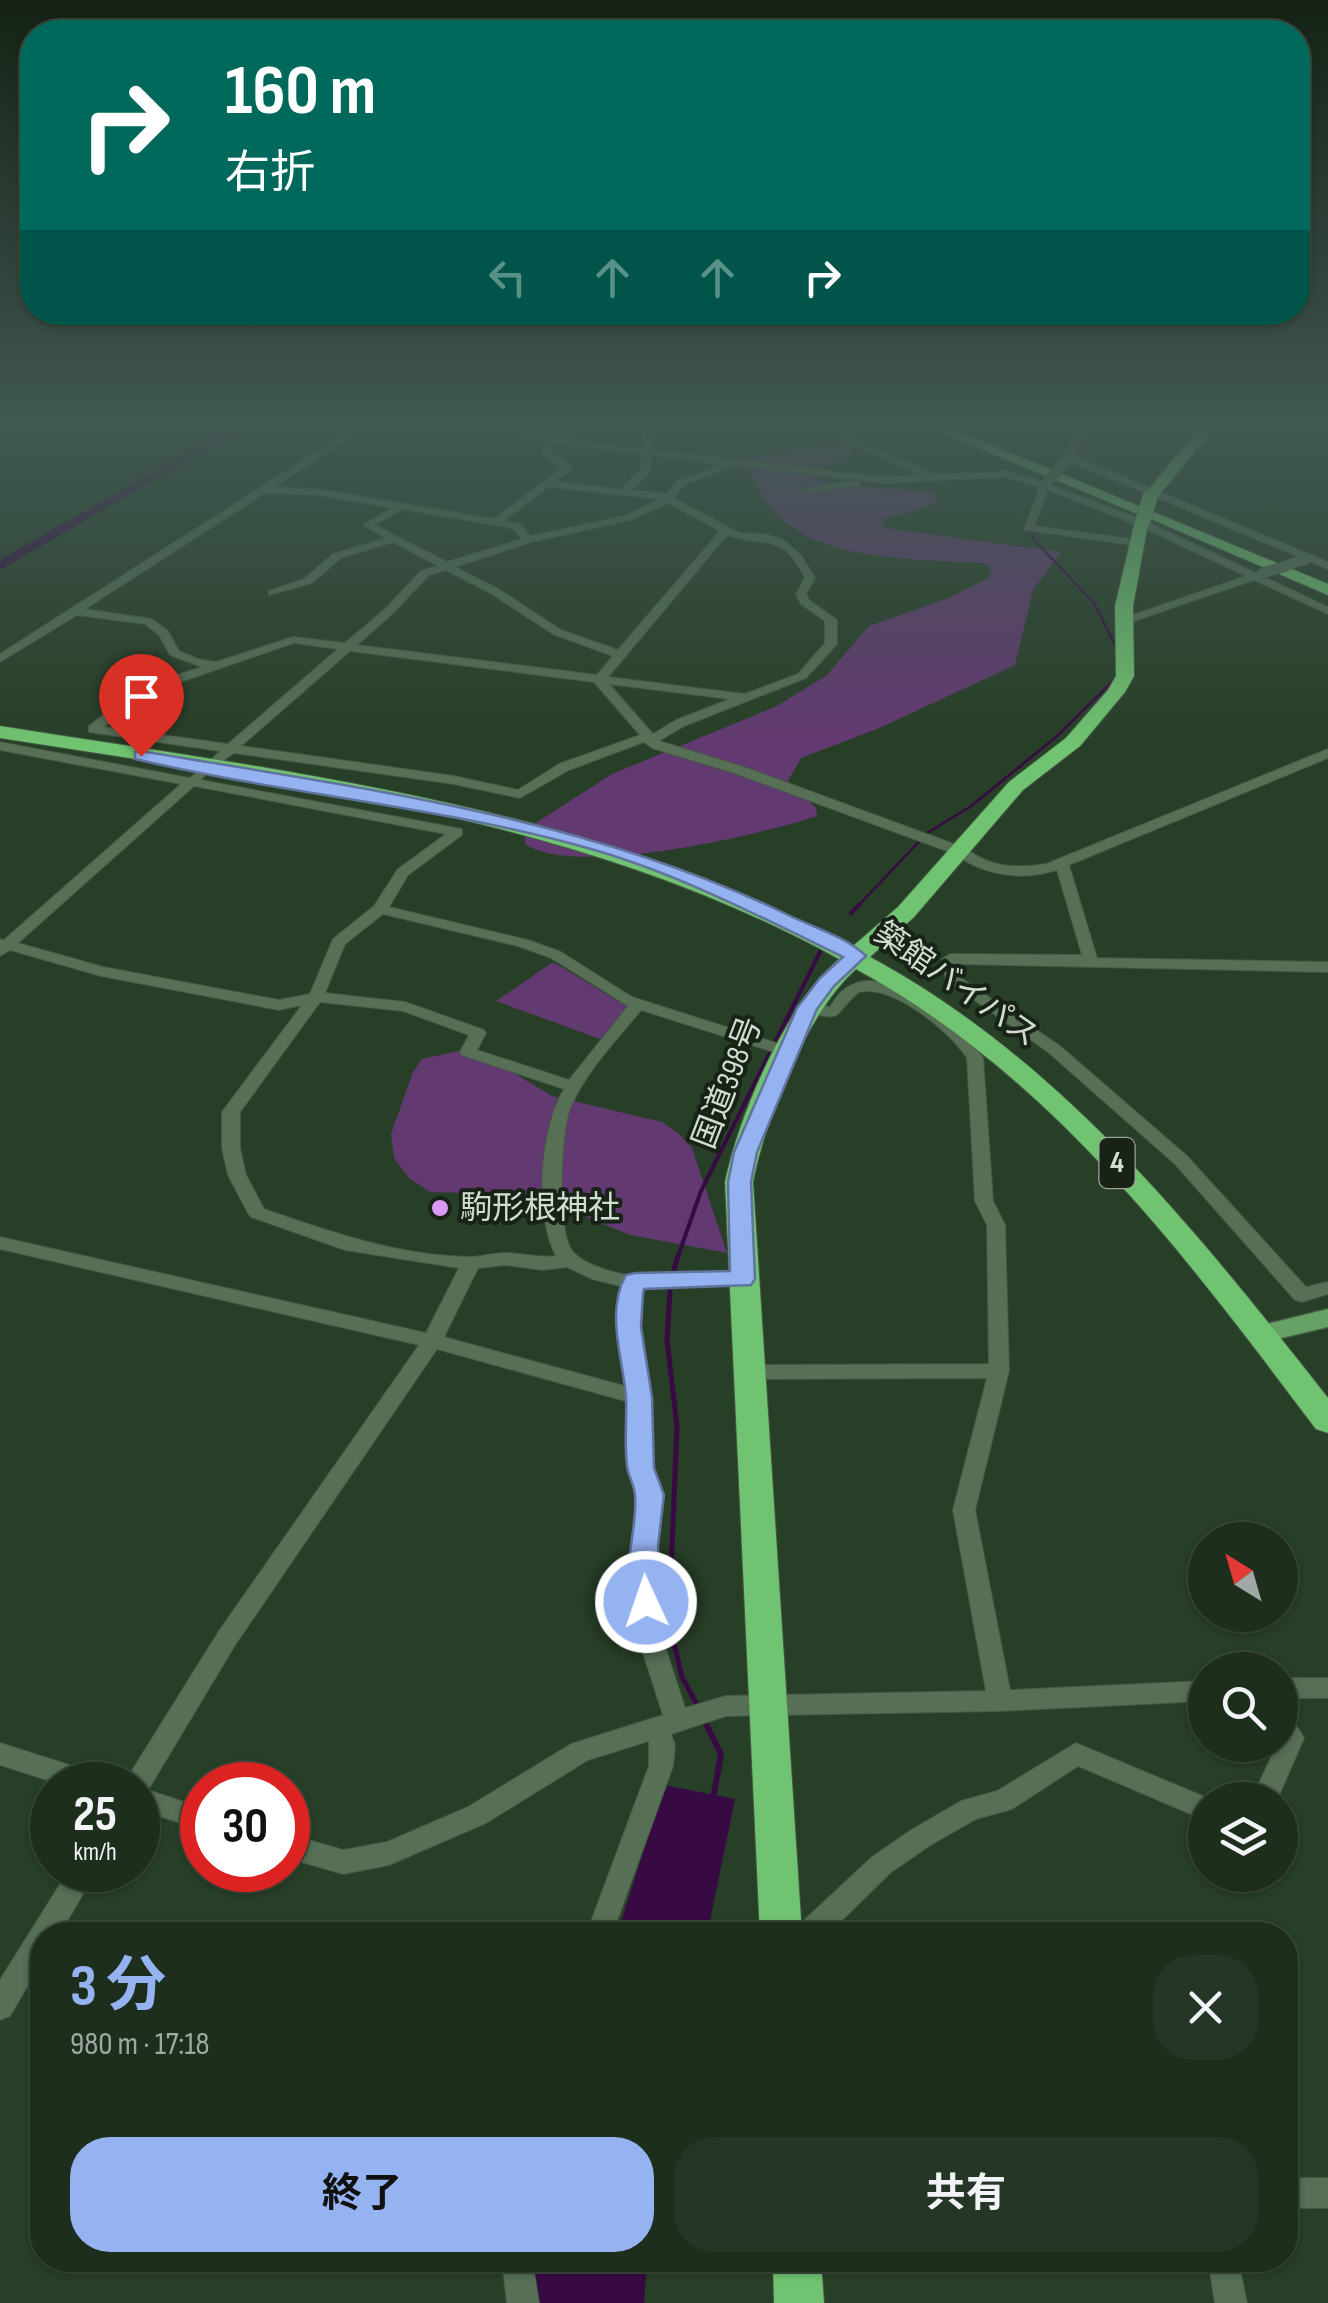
<!DOCTYPE html>
<html lang="ja">
<head>
<meta charset="utf-8">
<style>
	body { margin:0; font-family:"Sofia Sans Condensed","Noto Sans JP",sans-serif; background:#253626; color:#f1f3f6; height:100vh; display:flex; flex-direction:column; font-size:38px; white-space:nowrap }
	* { box-sizing:border-box; margin:0 }
	p { font-size:32px; color:#a0a8a4 }
	.icon { flex:none; width:55px; height:55px; fill:none; stroke:currentColor; stroke-width:2; stroke-linecap:round; stroke-linejoin:round }
	.map { position:relative; flex:1; overflow:hidden }
	.sheet { position:absolute; left:30px; top:1922px; width:1268px; height:350px; display:flex; flex-direction:column; background:#1d2e1d; border-radius:40px; box-shadow:0 2px 8px #0004,0 0 0 2px #3b4a3b }
	.sheet>* { flex:none }
	.guide { position:absolute; left:20px; top:20px; width:1290px; height:305px; border-radius:40px; box-shadow:0 2px 8px #0004,0 0 0 2px #3b4a3b; background:#00695c; color:#fff; overflow:hidden }
	.needle { width:65px; rotate:323deg }
	.tools { position:absolute; left:1188px; top:1522px; display:grid; gap:20px }
	.tools a { display:grid; place-items:center; width:110px; height:110px; border-radius:50%; background:#1d2e1d; box-shadow:0 2px 8px #0004,0 0 0 2px #3b4a3b; font-size:50px }
	.speed { position:absolute; left:30px; top:1762px; display:flex; gap:20px; font-size:50px; font-weight:700; text-align:center }
	.speed>* { display:grid; place-content:center; width:130px; height:130px; border-radius:50%; background:#1d2e1d; box-shadow:0 2px 8px #0004,0 0 0 2px #3b4a3b; line-height:1 }
	.speed small { font-size:25px; font-weight:400 }
	.speed .limit { border:15px solid #d22; background:#fff; color:#111 }
	.pin { position:absolute; display:grid; place-items:center; width:85px; height:85px; color:#fff; margin:-102px -42px; border-radius:50% 50% 50% 0; rotate:-45deg; box-shadow:0 0 10px #0007 }
	.pin .icon { rotate:45deg }
	.me { position:absolute; width:110px; margin:-55px; rotate:357deg; stroke-linejoin:round; filter:drop-shadow(0 0 8px #0008) }
	.turn { display:flex; align-items:center; gap:35px; height:210px; padding:0 40px; font-size:45px }
	.turn .icon { width:130px; height:130px; stroke-width:2.5 }
	.turn b { display:block; font-size:70px; line-height:85px }
	.lanes { display:flex; align-items:center; height:95px; padding:0 40px; background:#0003; justify-content:center; gap:50px; direction:ltr }
	.lanes .off { opacity:.35 }
	.round { display:grid; place-items:center; flex:none; width:105px; height:105px; border-radius:40px; background:#253626 }
	.overview { display:flex; align-items:center; justify-content:space-between; height:170px; padding:0 40px }
	h1 { font-size:60px; font-weight:700; line-height:75px; color:#95b2f1 }
	.action { display:flex; gap:20px; margin-top:auto; padding:20px 40px }
	.action a { flex:1; height:115px; border-radius:40px; background:#95b2f1; color:#111; font-size:40px; font-weight:700; line-height:115px; text-align:center }
	.action a+a { background:#253626; color:#f1f3f6 }
	.map>svg:first-child { display:block }
</style>
</head>
<body>
<div class="map">
<svg width="1328" height="2303" viewBox="0 0 1328 2303">
	<rect width="100%" height="100%" fill="#273e27"/>
	<!-- green -->
	<path fill="#633971" d="M834,443L853,447L852,454L825,467L818,479L833,484L935,492L937,500L928,507L881,520L885,528L1061,552L1033,590L1015,665L877,729L801,758L788,781L816,808L817,816L798,822C742,838 574,877 525,844V830L612,774L775,707L826,676L869,626L949,598L990,577L991,568L984,563C919,559 821,563 773,511C761,498 754,479 743,465L746,459Z
		M553,962L628,1007L600,1039L496,1001Z
		M472,1048L552,1096L662,1122L678,1133L692,1148L727,1253L630,1235L532,1195L430,1192L409,1178L394,1158L391,1134L413,1072L422,1059Z"/>
	<!-- water -->
	<path fill="#370a44" d="M664,1785L735,1799L707,1935H617Z
		M533,2260H647L644,2303H536L531,2279Z"/>
	<g fill="none" stroke-linecap="round" stroke-linejoin="round">
		<!-- stream-far3 -->
		<path stroke="#370a44" stroke-width="2.5" d="M1074,460L1098,421
			M1045,497L1053,484
			M1038,515L1032,535L1035,541L1094,603L1117,649
			M858,906L927,833L970,807L1056,737L1112,682"/>
		<!-- stream-far2 -->
		<path stroke="#370a44" stroke-width="4" d="M851,913L860,904
			M677,1259L701,1191L822,948"/>
		<!-- stream-far1 -->
		<path stroke="#370a44" stroke-width="5" d="M673,1273L678,1256
			M670,1291L667,1340L677,1426L669,1622L682,1677L697,1705"/>
		<!-- stream -->
		<path stroke="#370a44" stroke-width="6" d="M703,1718L721,1754L713,1799"/>
		<!-- river -->
		<path fill="#370a44" fill-rule="evenodd" d="M241,421H257L0,570V560Z"/>
		<defs>
			<path id="minor" d="M364,421H375L274,487L317,489L494,519L562,468L541,452L545,440L520,433L440,421C466,421 492,423 518,427C530,429 543,437 555,435C589,430 620,411 653,428L652,450L882,477L922,475L838,439L869,421H880L849,439L930,472L931,475L1007,471L1042,482L1050,480V485L1145,521L1328,607V614L1254,580L1125,624L1119,621L1121,619L1246,576L1137,525L1048,490L1034,526L1140,540L1145,543L1140,546L1024,530L1040,487L1006,477L882,483L735,465L683,485L674,498L739,533L765,534L783,540L801,555L815,578L806,594L809,600L837,620V644L806,678L684,726L659,741L744,767L965,848C990,867 1015,869 1046,864L1328,749V758L1069,865L1097,958L1328,962V972L959,964L961,978L1060,1046L1187,1156L1306,1287L1328,1282V1294L1302,1302L1295,1300L1175,1164L1048,1052L946,980L942,959L950,954L1082,955L1057,870C1022,881 984,876 955,854L734,773L652,748L644,742L569,770L520,798L454,784L234,753L214,767L208,763L220,751L89,732V726L140,687L202,667L170,655L159,635L145,624L77,615L0,662V654ZM624,426L644,429L643,449L561,439L599,428ZM554,443L642,454L640,471L621,489L555,482L573,468L551,451ZM651,455L723,464L677,481L667,494L631,490L650,472ZM548,487L660,499L624,516L530,536L521,525L504,521ZM265,493L317,495L392,508L363,525L386,538L333,554L304,579L269,591V595L312,583L341,558L393,542L438,566L421,571L384,610L345,643L293,637L216,662L198,659L179,651L168,631L152,619L85,609ZM668,503L720,531L618,650L561,630L500,590L455,567L531,542L630,520ZM403,509L506,527L513,529L522,539L447,562L375,525ZM727,535C767,549 781,530 805,578L796,594L801,604L825,621V643L798,674L745,694L608,677ZM446,570L492,594L553,634L613,656L597,675L357,645L392,614L429,575ZM294,643L338,649L228,744L104,727L148,693ZM350,651L594,682L640,735L559,764L518,790L454,776L241,746ZM609,684L730,699L676,720L653,734Z
				M1084,421H1093L1074,456L1328,562V569L1071,462L1064,463L1063,457Z
				M1314,421H1328V426L1315,423Z
				M856,480L859,481V485L809,492L804,489Z
				M0,742L189,778L198,772L204,776L201,780L462,829V835L408,875L389,907L528,940L561,952L632,997L792,1048L794,1051L792,1054H780L641,1010C616,1041 585,1072 570,1109C561,1131 556,1234 573,1252C579,1258 589,1264 598,1267C642,1285 696,1274 742,1273L749,1274L752,1279L749,1284L742,1285L643,1289L638,1309L649,1397L651,1468L661,1495L655,1546L660,1631L685,1708L726,1696L986,1691L953,1510L987,1378L748,1379L741,1377L738,1372L741,1367L748,1365L989,1364L987,1225L975,1201L967,1058C950,1031 892,984 859,992C829,1017 848,1022 801,1011L799,1008L807,1003L830,1007C834,1001 838,993 845,989C885,958 962,1025 983,1058L993,1201L1005,1225L1009,1371L975,1510L1010,1690L1205,1681V1701L1000,1711L726,1716L671,1734L675,1745L673,1766L612,1935H586L649,1766V1741L588,1760L486,1823L389,1865L343,1874L288,1858V1834L343,1850L387,1842L468,1807L571,1744L663,1715L636,1631L633,1546L639,1495L629,1468V1402L437,1349L235,1645L148,1790L202,1808V1830L138,1809V1785H124L128,1777L219,1631L419,1345L0,1249V1237L426,1333L459,1268L345,1250L251,1217L248,1213L228,1175L222,1148V1112L302,1005L279,1010L101,976L10,950L0,956V939L4,940L181,784L0,750ZM194,786L446,834L398,869L374,906L333,939L310,994L279,1000L103,967L18,943ZM383,914L518,946L551,958L628,1006L569,1080L477,1050L486,1033L484,1030L405,1002L325,993L345,944ZM320,1002L403,1011L469,1035L460,1052L462,1055L564,1089C540,1129 534,1215 556,1256C539,1258 525,1254 509,1253C496,1252 483,1257 470,1257C399,1256 330,1232 264,1209L246,1175L240,1148V1112ZM506,1265L542,1270L567,1267L592,1279L624,1287L618,1309L628,1387L444,1337L478,1268Z
				M1280,1678H1328V1698H1280Z
				M1280,1711L1289,1714L1304,1738L1277,1800H1251L1277,1745H1280Z
				M0,1743L107,1777L111,1785H63L0,1765Z
				M1076,1743L1212,1800H1205V1820L1078,1766L1012,1809L976,1819L929,1846L890,1873L827,1935H795L798,1926L872,1857L911,1830L961,1801L997,1791Z
				M69,1870H97L59,1935H42V1961L10,2016L0,2020V1980Z
				M1285,2178H1328V2208H1285Z
				M502,2260H532L539,2303H507Z
				M1208,2260H1238L1247,2303H1215Z"/>
			<path id="major" d="M1328,1309V1327L1260,1343L1251,1340L1247,1334L1251,1328Z"/>
			<path id="highway" d="M913,421H933L1328,584V595L1149,518L1133,606L1134,676L1125,692L1080,746L1023,790L914,917L870,957C1062,1061 1195,1229 1328,1398V1433L1316,1429C1184,1254 1053,1077 856,969C806,1014 766,1116 753,1182L802,1935H760L725,1182C740,1112 785,1007 839,959C582,817 286,783 0,738V726C289,772 591,805 852,947L898,907L1009,782L1066,738L1108,690L1116,676L1115,606L1135,521L1145,517Z
				M1205,421H1220L1155,500H1145V494Z
				M773,2260H821L824,2303H774Z"/>
		</defs>
		<!-- minor casing -->
		<use href="#minor" stroke="#455945" stroke-width="2"/>
		<!-- major casing -->
		<use href="#major" stroke="#455945" stroke-width="3"/>
		<!-- highway casing -->
		<use href="#highway" stroke="#455945" stroke-width="2"/>
		<!-- minor -->
		<use href="#minor" fill="#566f55" fill-rule="evenodd"/>
		<!-- major -->
		<use href="#major" fill="#66a165" fill-rule="evenodd"/>
		<!-- highway -->
		<use href="#highway" fill="#70c370" fill-rule="evenodd"/>
		<defs>
			<path id="minor-bridge" d="M1047,482L1067,461
				M1261,574L1306,559"/>
			<path id="highway-bridge" d="M1143,521L1150,497"/>
		</defs>
		<!-- minor-bridge casing -->
		<use href="#minor-bridge" stroke="#455945" stroke-width="11" stroke-linecap="butt"/>
		<!-- highway-bridge casing -->
		<use href="#highway-bridge" stroke="#455945" stroke-width="16" stroke-linecap="butt"/>
		<!-- minor-bridge -->
		<use href="#minor-bridge" stroke="#566f55" stroke-width="10"/>
		<!-- highway-bridge -->
		<use href="#highway-bridge" stroke="#70c370" stroke-width="15"/>
	</g>
	<!-- sky -->
	<linearGradient id="sky" x2="0" y2="1"><stop stop-color="#152215"/><stop offset="0.57" stop-color="#415852"/><stop offset="1" stop-color="#415852" stop-opacity="0"/></linearGradient>
	<rect width="1328" height="744" fill="url(#sky)"/>
	<!-- route -->
	<path fill="#95b2f1" stroke="#61749d" stroke-width="2.5" d="M141,751C360,788 584,816 786,914C810,926 847,937 866,956L834,986L817,1009L757,1152L751,1182L755,1279L751,1285L644,1289L643,1294L641,1327L652,1397L654,1468L664,1495L658,1546L661,1602L657,1611L646,1614L636,1611C618,1576 638,1532 635,1496C635,1486 628,1476 627,1466C624,1443 627,1420 626,1397C623,1358 605,1312 626,1275L635,1273L730,1271L728,1182L734,1152L797,1008L820,978L843,957C759,916 675,872 584,847C436,806 284,794 135,759V752Z"/>
	<!-- markers -->
	<circle fill="#dc99f4" stroke="#182217" stroke-width="4" cx="440" cy="1208" r="10"/>
	<g text-anchor="middle" dominant-baseline="central" stroke-width="8" stroke-linejoin="round" paint-order="stroke">
		<!-- shield labels -->
		<rect fill="#182217" stroke="#99a698" stroke-width="2.5" x="1099.5" y="1138" width="35" height="50" rx="8"/>
		<g font-size="30" font-weight="bold" fill="#d0decf">
			<text x="1117" y="1163">4</text>
		</g>
		<!-- street labels -->
		<g font-size="32" fill="#d0decf" stroke="#182217">
			<text transform="translate(956 985) rotate(35)">築館バイパス</text>
			<text transform="translate(728 1083) rotate(-69)">国道398号</text>
		</g>
		<!-- poi labels -->
		<g font-size="32" fill="#d0decf" stroke="#182217" text-anchor="start">
			<text x="460" y="1208">駒形根神社</text>
		</g>
	</g>
</svg>
<div class="tools">
<a><svg class="needle" viewBox="-14 -14 28 28"><path d="M0-13l5 13h-10z" fill="#e53935"/><path d="M0 13l5-13h-10z" fill="#a0a8a4"/></svg></a>
<a><svg class="icon" aria-label="search" viewBox="0 0 24 24"><circle cx="10" cy="10" r="6"/><path d="M15 15l6 6"/></svg></a>
<a><svg class="icon" aria-label="layers" viewBox="0 0 24 24"><path d="M12 4l9 5-9 5-9-5zM3 14l9 5 9-5"/></svg></a>
</div>
<div class="speed"><div>25<small>km/h</small></div><div class="limit">30</div></div>
<div class="pin" style="left:141px;top:756px;background:#d93025"><svg class="icon" aria-label="arrive" viewBox="0 0 24 24"><path d="M6 21V4h12l-3 4 3 4H6"/></svg></div>
<svg class="me" style="left:646px;top:1602px" viewBox="-20 -20 40 40"><circle r="17" fill="#95b2f1" stroke="#fff" stroke-width="3"/><path d="M0-11L8 9 0 5-8 9z" fill="#fff"/></svg>
<div class="guide">
<div class="turn"><svg class="icon" aria-label="right" viewBox="0 0 24 24"><path d="M7 20v-9h11M14 6l5 5-5 5"/></svg><div><b>160 m</b>右折</div></div>
<div class="lanes"><svg class="icon off" aria-label="left" viewBox="0 0 24 24"><path d="M17 20v-9H6M10 6l-5 5 5 5"/></svg><svg class="icon off" aria-label="ahead" viewBox="0 0 24 24"><path d="M12 20V5M6 11l6-6 6 6"/></svg><svg class="icon off" aria-label="ahead" viewBox="0 0 24 24"><path d="M12 20V5M6 11l6-6 6 6"/></svg><svg class="icon" aria-label="right" viewBox="0 0 24 24"><path d="M7 20v-9h11M14 6l5 5-5 5"/></svg></div>
</div>
<section class="sheet">
<div class="overview"><div><h1>3 分</h1><p>980 m · 17:18</p></div><a class="round"><svg class="icon" aria-label="close" viewBox="0 0 24 24"><path d="M6 6l12 12M18 6L6 18"/></svg></a></div>
<div class="action"><a>終了</a><a>共有</a></div>
</section>
</div>
</body>
</html>
